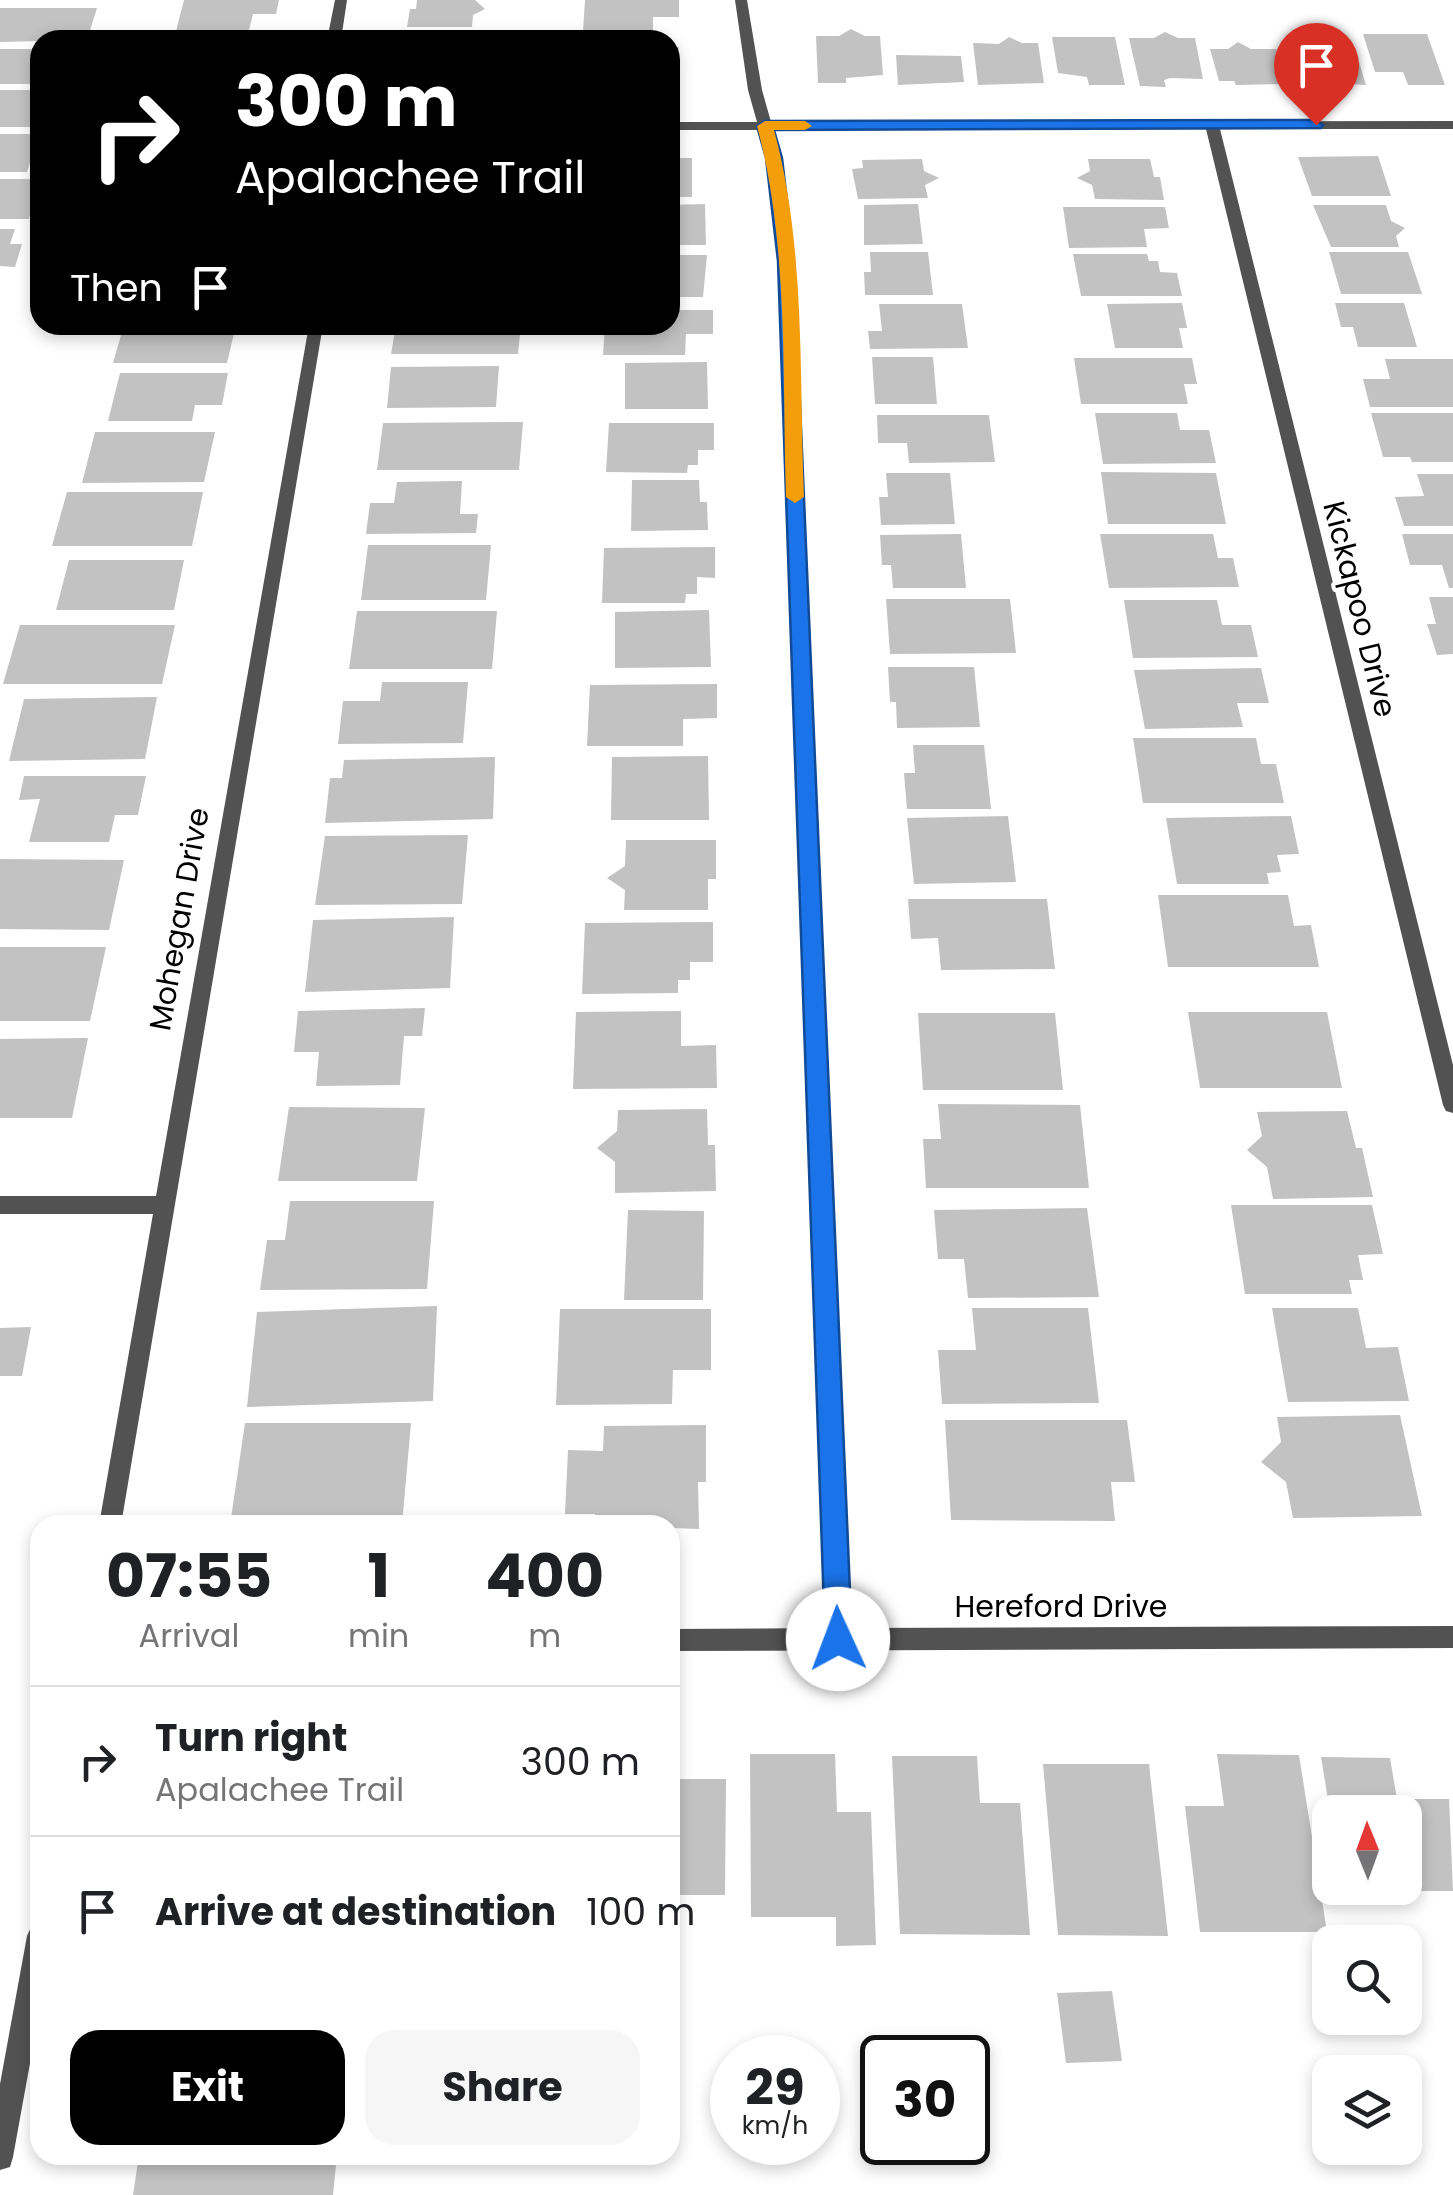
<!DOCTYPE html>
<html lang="en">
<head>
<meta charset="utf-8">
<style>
	body { margin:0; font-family:Poppins,sans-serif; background:#f6f6f6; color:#202124; height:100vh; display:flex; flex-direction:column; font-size:38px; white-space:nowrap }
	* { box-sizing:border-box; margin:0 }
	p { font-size:32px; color:#757577 }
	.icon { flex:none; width:55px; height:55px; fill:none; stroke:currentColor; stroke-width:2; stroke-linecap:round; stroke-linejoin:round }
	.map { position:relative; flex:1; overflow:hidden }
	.sheet { position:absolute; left:30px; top:1515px; width:650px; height:650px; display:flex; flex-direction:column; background:#fff; border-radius:30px; box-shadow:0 5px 15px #0003 }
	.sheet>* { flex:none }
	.top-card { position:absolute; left:30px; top:30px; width:650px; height:305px; border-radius:30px; box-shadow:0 5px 15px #0003; background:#000; color:#fff; overflow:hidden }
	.needle { width:65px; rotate:359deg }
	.tools { position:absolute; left:1312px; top:1795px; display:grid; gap:20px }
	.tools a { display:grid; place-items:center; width:110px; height:110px; border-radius:20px; background:#fff; box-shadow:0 5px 15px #0003; font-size:50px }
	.speed { position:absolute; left:710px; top:2035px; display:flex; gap:20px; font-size:50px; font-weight:700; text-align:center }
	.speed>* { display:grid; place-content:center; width:130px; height:130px; border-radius:50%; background:#fff; box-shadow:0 5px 15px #0003; line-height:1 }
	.speed small { font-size:25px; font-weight:400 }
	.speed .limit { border:5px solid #111; border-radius:15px; background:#fff; color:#111 }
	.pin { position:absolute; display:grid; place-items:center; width:85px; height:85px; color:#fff; margin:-102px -42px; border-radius:50% 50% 50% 0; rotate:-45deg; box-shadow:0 0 10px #0007 }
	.pin .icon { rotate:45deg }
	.me { position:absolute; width:110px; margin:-55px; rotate:358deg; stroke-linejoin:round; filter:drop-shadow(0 0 8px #0008) }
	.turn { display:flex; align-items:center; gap:35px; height:210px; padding:0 40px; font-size:45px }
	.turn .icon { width:130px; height:130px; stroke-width:2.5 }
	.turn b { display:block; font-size:70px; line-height:85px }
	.then { display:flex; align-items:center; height:95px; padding:0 40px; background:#0003; gap:20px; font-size:38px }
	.eta { display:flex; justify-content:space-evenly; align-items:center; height:170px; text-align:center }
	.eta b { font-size:60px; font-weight:700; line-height:70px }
	.primary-button { display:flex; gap:20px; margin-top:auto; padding:20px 40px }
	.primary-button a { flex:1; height:115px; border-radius:30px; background:#000; color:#fff; font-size:40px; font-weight:700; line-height:115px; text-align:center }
	.primary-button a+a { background:#f6f6f6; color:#202124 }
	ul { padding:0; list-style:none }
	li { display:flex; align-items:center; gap:30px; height:150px; padding:0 40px; border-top:2px solid #e0e0e0 }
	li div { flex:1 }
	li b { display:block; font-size:38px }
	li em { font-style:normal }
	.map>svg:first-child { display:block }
</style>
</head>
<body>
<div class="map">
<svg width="1453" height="2195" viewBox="0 0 1453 2195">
	<rect width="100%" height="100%" fill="#fff"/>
	<!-- building -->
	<path fill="#c2c2c2" d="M184,0H279L276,14H253L249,30L176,31Z
		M417,0H475L485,9L473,15L472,27H407L410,9H416Z
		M585,0H679V17H653V31H583Z
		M0,8H97L87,40L0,42Z
		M851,29L865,36H880L883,75L846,78V83H818L816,36H839Z
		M1165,32L1178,38H1195L1203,79L1170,78L1164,80L1166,87L1140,86L1129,38H1154Z
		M1363,34H1427L1445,85H1408L1403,72H1375Z
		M427,35H500L499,40H426Z
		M1009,37L1022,43H1038L1044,83L978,85L973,43L999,44Z
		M1052,37H1115L1125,85H1089L1087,77L1058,73Z
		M1238,42L1251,49H1276L1286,84L1236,85L1234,81H1219L1210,49H1228Z
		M670,47H679L673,88H670Z
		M0,49H40V84H0Z
		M1290,52H1356L1366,85L1298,81Z
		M896,55L961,56L964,82L898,85Z
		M0,90H40V127H0Z
		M0,134H39L27,172H0Z
		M1378,156L1391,196H1312L1298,157Z
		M670,158H692V197H670Z
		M922,159L924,171L939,178L925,185L928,198L858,199L852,169L863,168L862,160Z
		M1088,159H1150L1154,177H1160L1164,200L1095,199L1092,185L1077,178L1090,171Z
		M0,179H40L29,219H0Z
		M705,204L706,245H670V205Z
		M918,204L923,244L864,245V205Z
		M1313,205H1386L1391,221L1405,228L1396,236L1399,247H1331Z
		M1063,207H1165L1169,228L1144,229L1147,247L1069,248Z
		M0,229H15L10,244H22L15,267L0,266Z
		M870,252H928L933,295H865L864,272H871Z
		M1329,252H1408L1422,294H1341Z
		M1073,254H1147L1149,261H1158L1160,272L1177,273L1182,296H1081Z
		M670,255H707L703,297H670Z
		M1182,303L1187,328H1179L1183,348H1115L1107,304Z
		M1335,303H1404L1417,347H1358L1353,327H1341Z
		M879,304H962L968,348L870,349L868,331H882Z
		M670,310H713V334H686L685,355H603L605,325H670Z
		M124,325H236L227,363H113Z
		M396,325H521L518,354H391Z
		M872,357H933L937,404H875Z
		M1074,358H1192L1197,384H1184L1188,404H1081Z
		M1385,359H1453V407H1370L1363,379H1390Z
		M707,362L708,409H625V363Z
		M499,366L496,407L387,408L391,367Z
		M120,373H228L222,405H195L192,421H108Z
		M1095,413H1177L1180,430H1209L1216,463L1103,464Z
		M1371,413H1453V462H1412L1410,457H1383Z
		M877,415H989L995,462L909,463L907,443H878Z
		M523,422L519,470H377L383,423Z
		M609,423H714V450H698V465H688L687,473L606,472Z
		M95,432H215L204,482L82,483Z
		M1101,472L1216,473L1226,524H1108Z
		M886,473H950L955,524L881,525L879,497H888Z
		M1417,474H1453V526H1404L1395,497L1424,496Z
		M632,480H699L700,502H707L708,530L631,531Z
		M462,481L460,514H478L476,533L366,534L370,503H394L397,482Z
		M67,492H203L192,546H52Z
		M961,534L966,588H893L891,565H882L880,535Z
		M1100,534H1213L1218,558H1233L1239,587L1109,588Z
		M1402,534H1453V588H1449L1442,565H1410Z
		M368,545H491L486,600H361Z
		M715,547V578L697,577V594H686L685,603H602L604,548Z
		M69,560H184L174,610H56Z
		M1429,597H1453V654L1437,655L1427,624H1436Z
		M886,599H1010L1016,653L890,654Z
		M1124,600H1217L1222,625H1251L1258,657L1133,658Z
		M709,610L711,667L615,668V612Z
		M357,611H497L492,669H349Z
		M20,625H175L162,684H3Z
		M888,667H974L980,727L897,728L896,702H890Z
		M1261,668L1269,703H1237L1243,727L1145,729L1134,670Z
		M382,682H468L463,743L338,744L343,701H380Z
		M717,684V718L683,719V746H587L590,685Z
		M157,697L145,759L9,761L24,699Z
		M1133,738H1256L1261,764H1276L1284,803H1143Z
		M913,745H984L991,809H907L904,773H915Z
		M708,756L709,820H611L612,757Z
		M495,757L493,819L325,823L330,778H342L344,760Z
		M24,776H146L138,815H115L109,842H29L40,799L19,800Z
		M1008,816L1016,882L914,884L907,818Z
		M1291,816L1299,854L1277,855L1281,872L1267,873L1269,884H1177L1166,818Z
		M468,835L462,904L315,905L325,836Z
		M626,840H716V879H708V910H624L625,890L607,878L625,866Z
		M0,859L124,860L109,930L0,929Z
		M1158,895H1288L1294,926L1311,925L1319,967H1168Z
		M908,899H1047L1055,969L941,970L938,938L911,939Z
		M454,917L450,988L305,992L313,920Z
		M713,922V962H690V980H678V993L582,994L585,923Z
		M0,947H106L90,1021H0Z
		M425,1008L422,1036H404L400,1085L316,1086L319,1052H294L298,1011Z
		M681,1011V1046L716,1045L717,1088L573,1089L576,1012Z
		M1188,1012H1327L1342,1088H1200Z
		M918,1013H1055L1063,1090H923Z
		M88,1038L72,1118H0V1039Z
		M938,1104L1080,1105L1089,1188H926L923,1139H941Z
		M289,1107L425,1108L417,1181H278Z
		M707,1109L708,1145H715L716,1191L615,1193V1162L597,1148L617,1131L618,1110Z
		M1347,1111L1356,1148H1362L1373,1197L1273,1199L1267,1167L1247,1150L1262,1136L1257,1112Z
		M290,1201H434L427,1289L260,1290L267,1240H285Z
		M1231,1205H1372L1383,1254L1358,1255L1363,1280H1349L1352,1294H1245Z
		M1087,1208L1099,1297L968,1298L964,1259H938L934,1210Z
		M628,1210L704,1211L703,1300H624Z
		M437,1306L433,1401L247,1407L257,1312Z
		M972,1308H1088L1099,1403L942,1404L938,1350H976Z
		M1272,1308H1358L1366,1348L1398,1347L1409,1401L1288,1402Z
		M560,1309H711V1370H673L672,1404L556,1405Z
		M31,1327L22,1376H0V1328Z
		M1400,1415L1422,1516L1293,1518L1286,1482L1261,1462L1281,1442L1277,1417Z
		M945,1420H1127L1135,1482H1111L1115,1521L951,1520Z
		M245,1423H411L402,1525H230Z
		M706,1425V1482H698L699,1529L595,1525V1514H565L568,1450L603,1451L604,1426Z
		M750,1754H835L837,1812H871L876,1945L836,1946V1917H751Z
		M1217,1754L1299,1755L1327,1932H1200L1185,1806H1224Z
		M892,1756H977L980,1803H1020L1030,1935L900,1934Z
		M1321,1757L1390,1758L1397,1799H1449L1453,1891H1405V1812H1330Z
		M670,1763H679L678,1779H726L725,1895H670Z
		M1043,1764H1149L1168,1936L1058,1935Z
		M1112,1991L1122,2061L1066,2063L1057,1993Z
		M139,2155H337L333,2195H133Z"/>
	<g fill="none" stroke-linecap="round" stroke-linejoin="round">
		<!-- street -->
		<path fill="#525252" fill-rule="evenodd" d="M335,0H347L341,40H327Z
			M735,0H747L762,90L771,122L1453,121V129H1220L1453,1065V1113L1446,1111L1443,1105L1206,129L773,130L781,158L793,261L850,1628L1453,1626V1648L670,1651V1629L827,1628L779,261L767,158L759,130H670V122H757L748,90Z
			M309,325H323L121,1525H99L153,1214H0V1196H156Z
			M40,1923V2008L13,2157L10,2167L0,2170V2084L27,1936L31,1927Z"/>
	</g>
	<!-- route -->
	<path fill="#1a73e8" stroke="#114b97" stroke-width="2.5" d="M1316,120L1323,125L1321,128L774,130L782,158L794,261L852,1639L848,1648L838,1652L829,1648L825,1639L778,261L766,158L757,126L765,121Z"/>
	<!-- slow -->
	<path fill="#f59e0b" d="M765,121H805L812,126L805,130H774C806,247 799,377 804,497L795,503L786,497C782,375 789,245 757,126Z"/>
	<g text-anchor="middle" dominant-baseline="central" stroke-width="8" stroke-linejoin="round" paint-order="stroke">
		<!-- street labels -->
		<g font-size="30" fill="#000" stroke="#fff">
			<text transform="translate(1360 609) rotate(76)">Kickapoo Drive</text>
			<text transform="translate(179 919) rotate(-80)">Mohegan Drive</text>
			<text x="1061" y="1606">Hereford Drive</text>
		</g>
	</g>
</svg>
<div class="tools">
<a><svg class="needle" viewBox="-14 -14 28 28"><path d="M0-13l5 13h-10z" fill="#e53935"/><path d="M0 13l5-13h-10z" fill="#757577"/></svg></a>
<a><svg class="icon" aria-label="search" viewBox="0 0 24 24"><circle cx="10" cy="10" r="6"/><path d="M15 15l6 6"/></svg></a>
<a><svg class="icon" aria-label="layers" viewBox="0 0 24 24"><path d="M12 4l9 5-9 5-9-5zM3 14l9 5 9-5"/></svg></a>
</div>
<div class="speed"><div>29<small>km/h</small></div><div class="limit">30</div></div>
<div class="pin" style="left:1316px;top:125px;background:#d93025"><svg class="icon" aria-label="arrive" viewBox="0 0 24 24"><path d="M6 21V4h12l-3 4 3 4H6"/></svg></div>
<svg class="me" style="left:838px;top:1639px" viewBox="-20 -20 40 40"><circle r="19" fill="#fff"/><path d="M0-13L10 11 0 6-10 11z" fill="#1a73e8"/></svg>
<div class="top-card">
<div class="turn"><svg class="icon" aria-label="right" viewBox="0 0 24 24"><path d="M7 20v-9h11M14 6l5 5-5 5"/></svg><div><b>300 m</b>Apalachee Trail</div></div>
<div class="then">Then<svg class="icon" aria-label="arrive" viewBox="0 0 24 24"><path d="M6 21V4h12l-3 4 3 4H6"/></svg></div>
</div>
<section class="sheet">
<div class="eta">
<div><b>07:55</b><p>Arrival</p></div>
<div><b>1</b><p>min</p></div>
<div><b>400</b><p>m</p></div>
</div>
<ul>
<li><svg class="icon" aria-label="right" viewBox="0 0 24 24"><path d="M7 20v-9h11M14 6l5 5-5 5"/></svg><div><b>Turn right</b><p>Apalachee Trail</p></div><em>300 m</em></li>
<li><svg class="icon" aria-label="arrive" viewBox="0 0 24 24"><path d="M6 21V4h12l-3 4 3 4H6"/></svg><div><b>Arrive at destination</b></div><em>100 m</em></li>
</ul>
<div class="primary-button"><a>Exit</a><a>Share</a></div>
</section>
</div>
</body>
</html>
